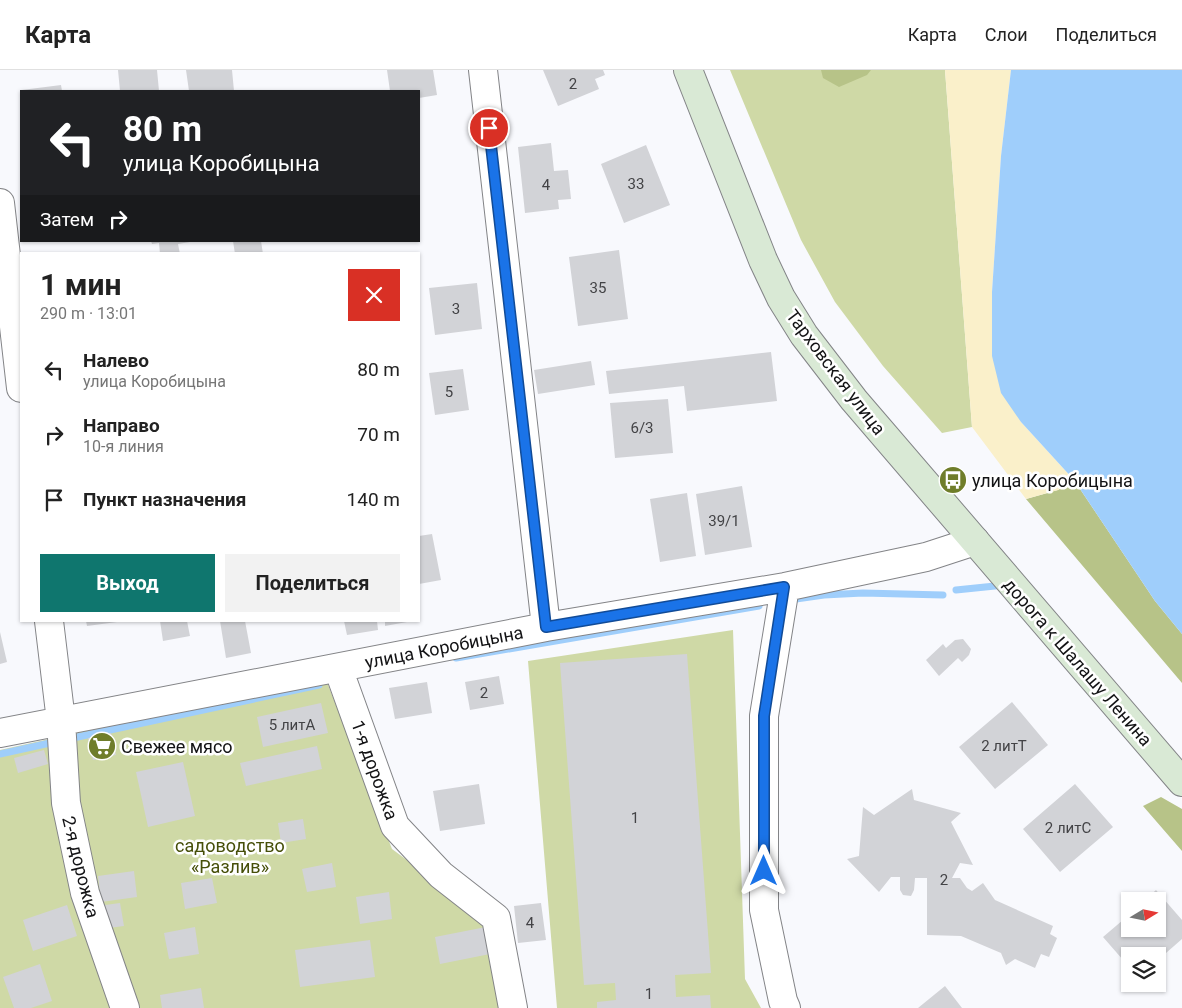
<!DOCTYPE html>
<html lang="ru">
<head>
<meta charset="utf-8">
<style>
	body { margin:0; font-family:Roboto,sans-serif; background:#f2f2f2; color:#222; height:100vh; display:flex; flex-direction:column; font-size:19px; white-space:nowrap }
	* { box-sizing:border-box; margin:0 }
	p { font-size:16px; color:#767676 }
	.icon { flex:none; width:28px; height:28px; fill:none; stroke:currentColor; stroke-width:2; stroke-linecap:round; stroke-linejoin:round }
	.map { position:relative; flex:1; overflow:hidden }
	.panel { position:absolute; left:20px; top:182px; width:400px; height:370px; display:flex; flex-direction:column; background:#fff; border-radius:0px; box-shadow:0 1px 4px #0004 }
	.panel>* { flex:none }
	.top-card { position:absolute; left:20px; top:20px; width:400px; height:152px; border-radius:0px; box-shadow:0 1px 4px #0004; background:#202124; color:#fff; overflow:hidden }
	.needle { width:32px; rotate:80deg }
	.buttons { position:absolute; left:1121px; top:822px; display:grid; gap:10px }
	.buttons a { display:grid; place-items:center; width:45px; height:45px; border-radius:0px; background:#fff; box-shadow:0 1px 4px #0004; font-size:25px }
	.pin { position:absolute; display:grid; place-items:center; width:42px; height:42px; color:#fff; margin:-21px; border:2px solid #fff; border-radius:50%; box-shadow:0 1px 5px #0007 }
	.me { position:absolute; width:55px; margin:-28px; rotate:0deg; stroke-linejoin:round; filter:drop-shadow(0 0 4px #0008) }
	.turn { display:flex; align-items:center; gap:18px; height:105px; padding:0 20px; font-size:22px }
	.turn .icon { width:65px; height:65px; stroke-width:2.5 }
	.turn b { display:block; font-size:35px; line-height:42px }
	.then { display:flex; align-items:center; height:48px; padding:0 20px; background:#0003; gap:10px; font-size:19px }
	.round { display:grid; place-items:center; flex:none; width:52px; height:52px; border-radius:0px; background:#f2f2f2 }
	.headline { display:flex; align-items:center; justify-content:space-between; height:85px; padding:0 20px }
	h1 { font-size:30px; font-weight:700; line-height:38px }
	.cta { display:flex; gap:10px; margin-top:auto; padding:10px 20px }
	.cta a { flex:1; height:58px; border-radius:0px; background:#0f766e; color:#fff; font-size:20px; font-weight:700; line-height:58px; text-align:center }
	.cta a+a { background:#f2f2f2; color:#222 }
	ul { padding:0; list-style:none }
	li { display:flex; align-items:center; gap:15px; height:65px; padding:0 20px }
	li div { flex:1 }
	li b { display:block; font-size:19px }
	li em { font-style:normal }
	header { display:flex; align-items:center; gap:30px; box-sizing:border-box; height:70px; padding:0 25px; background:#fff; border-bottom:1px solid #e0e0e0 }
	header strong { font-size:24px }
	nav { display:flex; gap:28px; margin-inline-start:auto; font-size:18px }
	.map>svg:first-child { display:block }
</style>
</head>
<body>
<header>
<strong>Карта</strong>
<nav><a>Карта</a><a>Слои</a><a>Поделиться</a></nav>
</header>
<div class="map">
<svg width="1182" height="938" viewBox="0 0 1182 938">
	<rect width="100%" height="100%" fill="#f8f9fd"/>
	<!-- green -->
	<path fill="#cfd9a6" d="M730,0H945L972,357L942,363L883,296L835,232L801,170Z
		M733,560L745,909L761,938H557L528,591Z
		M325,607L392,779L493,854L506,938H0V680Z"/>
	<!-- forest -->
	<path fill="#b7c388" d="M821,0H871L867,5L839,17L823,8Z
		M1074,410L1155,531L1182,564V613L1026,429L1058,420Z
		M1161,727L1182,739V781L1143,736Z"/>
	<!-- sand -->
	<path fill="#faf0ca" d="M945,0H1011L1001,86L992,222L1021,352L1074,410L1058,420L1026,429L972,357Z"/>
	<!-- water -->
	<path fill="#9fcefb" d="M1011,0H1182V564L1155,531L1074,410L1021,352L1001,323L992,286V222L1001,86Z"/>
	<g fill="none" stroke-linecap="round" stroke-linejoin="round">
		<!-- stream -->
		<path stroke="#9fcefb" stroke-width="7" d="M956,520L995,516
			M789,530L824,525L863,523L943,525
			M456,588L759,536
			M73,668L319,615
			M0,684L50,673"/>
	</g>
	<!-- building -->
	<path fill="#d2d3d7" d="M118,0H157L159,21H120Z
		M186,0H232L234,21H189Z
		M387,0H433L437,25L419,28V21H390Z
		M543,0H603L605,5L595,9L599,19L558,36Z
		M61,15L62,21H22V20Z
		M551,73L554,101L568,100L571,129L558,130L559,139L525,143L518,77Z
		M646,75L670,135L624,153L601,94Z
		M151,171H190V172L178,174L180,184H160L159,173L152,174Z
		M233,171H261L263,184H235Z
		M619,180L628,249L578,256L569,187Z
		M477,213L482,259L435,265L429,218Z
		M771,282L777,331L687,341L684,316L609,324L606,301Z
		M591,291L595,315L538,324L534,300Z
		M463,299L469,340L435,345L429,303Z
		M668,329L673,383L615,388L610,333Z
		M742,416L752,477L705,485L696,424Z
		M687,423L696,486L660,492L650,429Z
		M432,464L441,510L419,514V466Z
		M86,551H117V552L87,556Z
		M160,551H187L190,566L163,571Z
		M220,551H245L251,583L226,588Z
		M344,551H377L378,560L347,565Z
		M385,551H407V552L385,556Z
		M0,562L7,592L0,594Z
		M963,569L971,579L969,585L962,592L958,588L939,606L926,590L943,574L946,578L955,570Z
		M687,584L711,903L675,905L676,927L710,925L711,938H597V932L616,930L615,913L584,915L560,593Z
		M499,606L504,634L470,640L465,612Z
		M427,612L432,643L395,649L389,618Z
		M1012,632L1048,675L995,719L959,677Z
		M321,633L328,663L263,677L257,647Z
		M111,663L116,685L93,690L88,668Z
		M317,676L322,699L246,716L240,693Z
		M44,680L48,694L18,703L14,688Z
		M183,692L195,746L148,757L136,702Z
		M479,714L485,754L440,761L433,721Z
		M1075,714L1113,757L1060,802L1023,759Z
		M912,719L914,730L961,743L951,752L973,795L960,793L952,808H960L967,818L972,821L983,813L995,830L1053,856L1050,864L1057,868L1049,887L1041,884L1035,898L1015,889L1006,895L1001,883L961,866L927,865V808H915L914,820L911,826L903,825L900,820V807H891L879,822L847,789L859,786L863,737L874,745Z
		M303,749L306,769L281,773L278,753Z
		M332,793L336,817L307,822L302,799Z
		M134,801L137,827L101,832L98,806Z
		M212,808L217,833L185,839L181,813Z
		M1156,820L1182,850V869L1158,890V886H1130V898L1103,867L1130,844V859H1158V831H1144Z
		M389,822L392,849L360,854L356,827Z
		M120,833L124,856L109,858L105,835Z
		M541,833L546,870L518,873L514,836Z
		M67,835L77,866L33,881L23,850Z
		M491,856L495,883L440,894L435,867Z
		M195,857L199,884L169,889L164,863Z
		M370,870L375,907L300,917L295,880Z
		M40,894L52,931L31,938H14L3,907Z
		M945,916L962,938H918Z
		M201,918L204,938H162L160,925Z"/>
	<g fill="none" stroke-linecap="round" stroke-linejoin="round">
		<defs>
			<path id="street" d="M483,0L546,557
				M0,133L21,318
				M785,517L764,646V840L783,931L786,938
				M49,551L61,651L66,733L85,823L125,938
				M338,598L395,756L441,805L496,848L513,938
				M0,663L546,557L785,517L926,487L975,471"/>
			<path id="secondary" d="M688,0L763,190L781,228L804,265L854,330L1182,712"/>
		</defs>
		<!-- street casing -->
		<use href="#street" stroke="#838487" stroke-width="30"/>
		<!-- secondary casing -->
		<use href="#secondary" stroke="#838487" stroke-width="30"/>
		<!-- street -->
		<use href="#street" stroke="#fff" stroke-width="28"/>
		<!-- secondary -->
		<use href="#secondary" stroke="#d9e9d5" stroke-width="28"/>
	</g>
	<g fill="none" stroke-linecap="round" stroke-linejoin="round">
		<defs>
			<path id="route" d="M489,58L546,557L784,517L764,646V801"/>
		</defs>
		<!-- route casing -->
		<use href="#route" stroke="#114b97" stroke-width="12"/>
		<!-- route -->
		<use href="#route" stroke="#1a73e8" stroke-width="9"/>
	</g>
	<!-- icons -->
	<defs>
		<symbol id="bus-disc" viewBox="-11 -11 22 22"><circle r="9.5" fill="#6f7d2a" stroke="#fff"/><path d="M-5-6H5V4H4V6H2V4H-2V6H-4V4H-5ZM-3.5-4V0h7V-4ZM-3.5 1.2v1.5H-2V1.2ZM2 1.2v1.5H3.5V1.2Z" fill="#fff"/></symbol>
		<symbol id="supermarket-disc" viewBox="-11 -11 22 22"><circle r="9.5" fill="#6f7d2a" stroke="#fff"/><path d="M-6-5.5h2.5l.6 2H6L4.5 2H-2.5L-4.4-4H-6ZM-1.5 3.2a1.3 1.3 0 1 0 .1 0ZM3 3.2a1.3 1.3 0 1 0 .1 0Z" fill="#fff"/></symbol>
	</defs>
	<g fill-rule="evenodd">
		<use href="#bus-disc" x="937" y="394" width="32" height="32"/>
		<use href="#supermarket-disc" x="86" y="660" width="32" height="32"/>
	</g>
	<g text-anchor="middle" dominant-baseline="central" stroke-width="5" stroke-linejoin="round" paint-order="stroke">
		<!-- number labels -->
		<g font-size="15" fill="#434346">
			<text x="573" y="14">2</text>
			<text x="636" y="114">33</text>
			<text x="546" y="115">4</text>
			<text x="598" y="218">35</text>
			<text x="456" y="239">3</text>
			<text x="449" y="322">5</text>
			<text x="642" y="358">6/3</text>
			<text x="724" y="451">39/1</text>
			<text x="484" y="623">2</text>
			<text x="292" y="655">5 литА</text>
			<text x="1004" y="676">2 литТ</text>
			<text x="635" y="748">1</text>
			<text x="1068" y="758">2 литС</text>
			<text x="944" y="810">2</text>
			<text x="530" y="853">4</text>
			<text x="649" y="924">1</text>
		</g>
		<!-- street labels -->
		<g font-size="18" fill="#131315" stroke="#fff">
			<text transform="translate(836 302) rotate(53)">Тарховская улица</text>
			<text transform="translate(444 577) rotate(-11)">улица Коробицына</text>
			<text transform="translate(1078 592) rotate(49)">дорога к Шалашу Ленина</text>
			<text transform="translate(375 700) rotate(70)">1-я дорожка</text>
			<text transform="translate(81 797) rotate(76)">2-я дорожка</text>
		</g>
		<!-- poi labels -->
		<g font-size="18" fill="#131315" stroke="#fff" text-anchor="start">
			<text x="972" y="410">улица Коробицына</text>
			<text x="121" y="676">Свежее мясо</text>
		</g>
		<!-- park labels -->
		<g font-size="18" fill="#464f09" stroke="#fff">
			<text x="230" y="775">садоводство<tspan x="230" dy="21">«Разлив»</tspan></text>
		</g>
	</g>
</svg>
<div class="buttons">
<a><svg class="needle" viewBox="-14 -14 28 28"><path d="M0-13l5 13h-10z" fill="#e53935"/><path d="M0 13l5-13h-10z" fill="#767676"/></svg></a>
<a><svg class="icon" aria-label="layers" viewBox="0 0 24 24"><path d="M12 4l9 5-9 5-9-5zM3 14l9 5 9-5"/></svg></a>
</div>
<div class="pin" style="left:489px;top:58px;background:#d93025"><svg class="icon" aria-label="arrive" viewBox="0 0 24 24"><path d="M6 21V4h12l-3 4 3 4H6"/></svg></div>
<svg class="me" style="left:764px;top:801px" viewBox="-20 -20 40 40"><path d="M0-17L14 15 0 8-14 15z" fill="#1a73e8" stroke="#fff" stroke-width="4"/></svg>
<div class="top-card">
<div class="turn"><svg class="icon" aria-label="left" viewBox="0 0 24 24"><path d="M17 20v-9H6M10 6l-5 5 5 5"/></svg><div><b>80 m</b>улица Коробицына</div></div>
<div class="then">Затем<svg class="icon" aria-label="right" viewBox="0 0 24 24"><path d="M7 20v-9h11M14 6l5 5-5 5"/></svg></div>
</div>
<section class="panel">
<div class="headline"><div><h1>1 мин</h1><p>290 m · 13:01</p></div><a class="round" style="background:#d93025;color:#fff"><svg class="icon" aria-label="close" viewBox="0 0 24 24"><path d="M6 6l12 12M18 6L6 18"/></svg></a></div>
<ul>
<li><svg class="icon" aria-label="left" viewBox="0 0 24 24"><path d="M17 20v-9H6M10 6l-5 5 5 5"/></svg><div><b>Налево</b><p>улица Коробицына</p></div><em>80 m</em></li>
<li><svg class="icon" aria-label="right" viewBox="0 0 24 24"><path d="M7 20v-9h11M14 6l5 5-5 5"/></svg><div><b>Направо</b><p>10-я линия</p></div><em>70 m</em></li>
<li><svg class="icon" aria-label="arrive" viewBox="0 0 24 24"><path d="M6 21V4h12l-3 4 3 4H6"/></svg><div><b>Пункт назначения</b></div><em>140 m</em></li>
</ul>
<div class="cta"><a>Выход</a><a>Поделиться</a></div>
</section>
</div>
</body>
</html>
